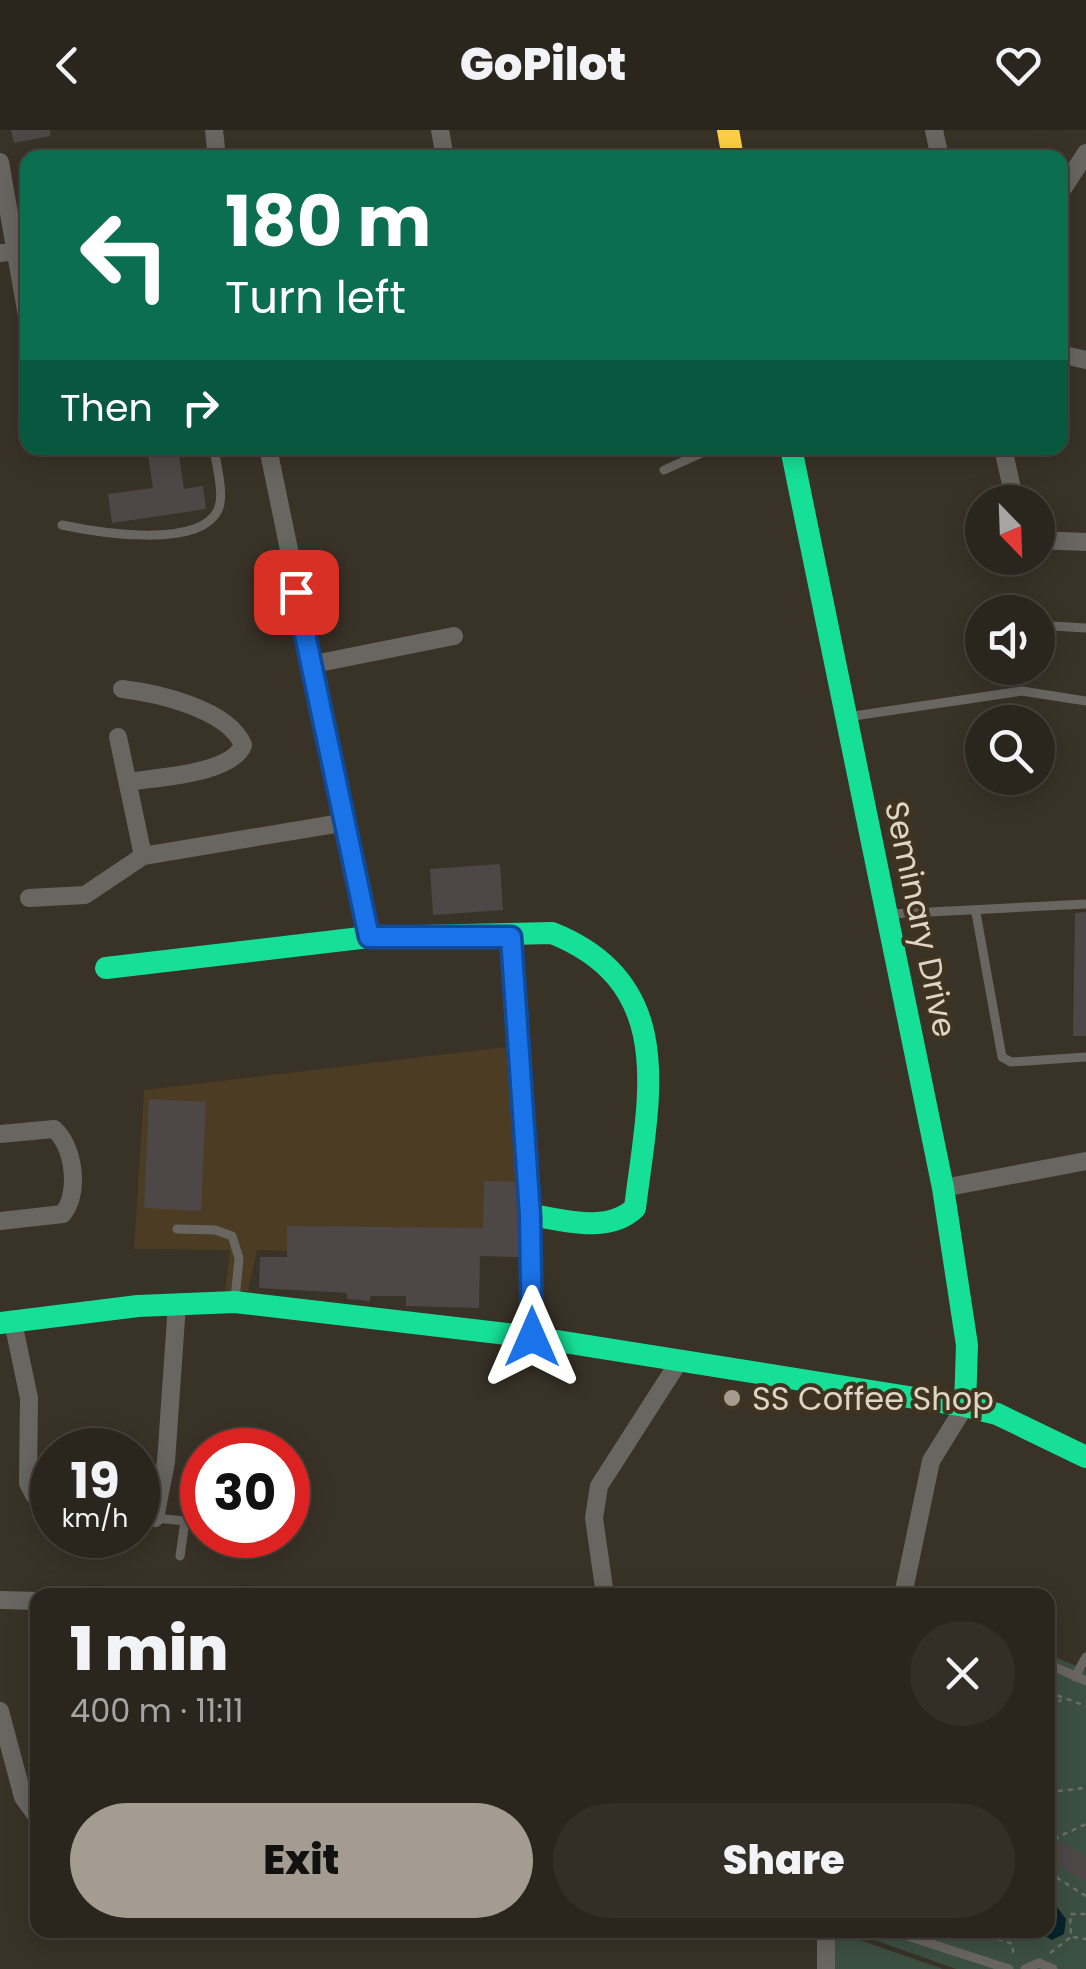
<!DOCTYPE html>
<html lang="en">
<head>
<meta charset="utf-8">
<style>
	body { margin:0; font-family:Poppins,sans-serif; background:#332e26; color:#f1f3f6; height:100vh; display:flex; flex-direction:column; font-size:38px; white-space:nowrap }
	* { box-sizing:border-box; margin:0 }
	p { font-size:32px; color:#a6a5a4 }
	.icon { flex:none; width:55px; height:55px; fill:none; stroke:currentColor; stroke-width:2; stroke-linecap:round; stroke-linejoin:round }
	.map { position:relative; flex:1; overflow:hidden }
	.details { position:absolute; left:30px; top:1458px; width:1025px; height:350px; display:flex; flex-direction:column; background:#2b261d; border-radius:20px; box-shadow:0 5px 25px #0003,0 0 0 2px #47433b }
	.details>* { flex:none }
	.hud { position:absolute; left:20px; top:20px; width:1048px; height:305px; border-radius:20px; box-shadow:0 5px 25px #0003,0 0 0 2px #47433b; background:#0b6e4f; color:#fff; overflow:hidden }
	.needle { width:65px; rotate:157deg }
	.controls { position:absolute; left:965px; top:355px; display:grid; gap:20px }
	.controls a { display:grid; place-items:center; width:90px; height:90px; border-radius:50%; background:#2b261d; box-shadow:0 5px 25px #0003,0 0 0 2px #47433b; font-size:50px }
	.speed { position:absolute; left:30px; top:1298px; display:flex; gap:20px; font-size:50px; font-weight:700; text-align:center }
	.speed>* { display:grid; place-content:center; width:130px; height:130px; border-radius:50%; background:#2b261d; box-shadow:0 5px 25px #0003,0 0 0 2px #47433b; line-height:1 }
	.speed small { font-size:25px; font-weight:400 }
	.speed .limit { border:15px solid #d22; background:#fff; color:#111 }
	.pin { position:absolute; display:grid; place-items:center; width:85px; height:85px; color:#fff; margin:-42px; border-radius:20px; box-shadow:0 5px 15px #0006 }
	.me { position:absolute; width:110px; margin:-55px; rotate:0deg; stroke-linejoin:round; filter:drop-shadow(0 0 8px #0008) }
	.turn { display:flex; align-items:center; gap:35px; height:210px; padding:0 40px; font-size:45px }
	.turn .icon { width:130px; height:130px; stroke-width:2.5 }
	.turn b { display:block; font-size:70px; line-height:85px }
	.then { display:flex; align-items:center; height:95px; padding:0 40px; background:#0003; gap:20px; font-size:38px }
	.round { display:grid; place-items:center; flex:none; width:105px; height:105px; border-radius:52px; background:#332e26 }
	.overview { display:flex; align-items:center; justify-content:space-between; height:170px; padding:0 40px }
	h1 { font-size:60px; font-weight:800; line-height:75px }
	.cta { display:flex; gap:20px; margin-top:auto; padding:20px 40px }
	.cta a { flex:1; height:115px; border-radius:60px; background:#a49c90; color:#111; font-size:40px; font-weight:800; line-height:115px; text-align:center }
	.cta a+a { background:#332e26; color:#f1f3f6 }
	header { display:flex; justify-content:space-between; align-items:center; height:130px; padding:0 40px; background:#2b261d; font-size:45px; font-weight:800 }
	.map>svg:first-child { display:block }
</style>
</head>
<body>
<header><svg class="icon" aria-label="back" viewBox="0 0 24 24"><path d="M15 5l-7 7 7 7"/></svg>GoPilot<svg class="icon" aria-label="heart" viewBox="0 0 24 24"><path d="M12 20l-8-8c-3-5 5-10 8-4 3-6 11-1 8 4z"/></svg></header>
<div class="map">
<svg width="1086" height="1839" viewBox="0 0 1086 1839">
	<rect width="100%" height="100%" fill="#393227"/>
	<!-- built -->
	<path fill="#4b3c23" d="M514,916L522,1127L257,1120L248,1161H225L230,1120L134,1119L144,960Z"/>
	<!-- green -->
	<path fill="#3c5042" d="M1048,1524L1086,1540V1839H956L852,1802L1048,1800Z
		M831,1800L943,1839H834Z"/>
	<!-- water -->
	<path fill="#06232c" d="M1048,1765L1066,1789L1064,1804L1052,1810L1038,1802L1022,1800H1048Z"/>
	<!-- building -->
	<path fill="#4e4747" d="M11,0H50V6L14,13Z
		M147,318H178L184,359L203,356L206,379L112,393L108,364L153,358Z
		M500,734L503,780L433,785L430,739Z
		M1086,782V906H1073L1075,783Z
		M149,969L206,972L201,1081L144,1078Z
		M484,1051L516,1052L519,1127L480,1126L479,1178L406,1176V1166H370V1171L360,1170L347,1169V1163L259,1158L260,1127H287V1096L483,1098Z
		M1059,1710L1086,1727V1752L1048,1729Z"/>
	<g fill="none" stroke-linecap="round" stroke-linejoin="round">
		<!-- path -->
		<path stroke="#706d68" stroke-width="2.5" stroke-dasharray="5 5" stroke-linecap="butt" d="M1048,1562L1086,1576
			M1048,1589L1061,1569
			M1048,1662L1086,1658
			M1048,1718L1058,1707L1086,1694
			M1048,1742L1086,1766
			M969,1800L1013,1814V1827
			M1073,1807L1086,1809
			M1050,1823L1071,1807L1070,1784H1086"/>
		<!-- lane -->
		<path stroke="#696661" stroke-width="9" d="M664,340L713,318
			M62,395C95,402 199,420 218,380C225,364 216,335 214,318
			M1052,496L1086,498
			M847,587L1022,561L1086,571
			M976,783L1002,927L1011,932L1086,927
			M891,784L1086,774
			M177,1099L215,1100L232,1106L239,1128L235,1169
			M155,1388L185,1391L180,1426
			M1048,1534L1086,1551
			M1075,1547L1086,1527
			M889,1800L1009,1839
			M1025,1839L1039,1833L1053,1839"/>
		<!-- street -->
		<path stroke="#696661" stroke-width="18" d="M214,0L217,28
			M440,0L445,28
			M934,0L940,28
			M0,32L28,192
			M1064,57L1086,23
			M0,123L28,119
			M1060,224L1086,230
			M268,318L369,807
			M1003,318L1015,372
			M1038,410L1086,412
			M309,535L454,506
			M122,559C157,563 228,579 243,615C232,644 158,647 128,652
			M118,607L143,726
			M29,768L85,765L143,726L347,692
			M511,807L531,1085L532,1207
			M0,1004L54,999C74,1017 80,1061 63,1084L0,1091
			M943,1058L1086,1031
			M13,1192L29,1268L28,1353L34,1365L52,1372
			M138,1385L155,1388L166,1332L177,1174
			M605,1465L594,1388L599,1356L680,1230
			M903,1465L931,1331L965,1276
			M0,1470L38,1471
			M0,1581L23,1667L38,1688
			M826,1800V1839"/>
		<!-- fast -->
		<path stroke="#16e098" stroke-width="22" d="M791,318L943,1058L967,1215L965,1276
			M106,838L369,807L552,803C680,854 648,970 635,1078C608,1104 564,1090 531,1085
			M0,1193L138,1176L235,1172L532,1207L965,1276L997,1284L1086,1327"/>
		<!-- slow -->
		<path stroke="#ffcf43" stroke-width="22" d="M728,0L733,28"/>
	</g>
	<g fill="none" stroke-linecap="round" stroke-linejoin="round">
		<defs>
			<path id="route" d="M296,462L369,807H511L530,1085L532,1207"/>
		</defs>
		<!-- route casing -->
		<use href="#route" stroke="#114b97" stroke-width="25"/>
		<!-- route -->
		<use href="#route" stroke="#1a73e8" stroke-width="18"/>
	</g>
	<!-- markers -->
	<circle fill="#a49c90" stroke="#41341f" stroke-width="4" cx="732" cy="1268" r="10"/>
	<g text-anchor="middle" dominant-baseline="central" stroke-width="8" stroke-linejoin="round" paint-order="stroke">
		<!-- street labels -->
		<g font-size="32" fill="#ddd5c8" stroke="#41341f">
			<text transform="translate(921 789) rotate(78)">Seminary Drive</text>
		</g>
		<!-- poi labels -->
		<g font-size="32" fill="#ddd5c8" stroke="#41341f" text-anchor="start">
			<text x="752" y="1268">SS Coffee Shop</text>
		</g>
	</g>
</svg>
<div class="controls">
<a><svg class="needle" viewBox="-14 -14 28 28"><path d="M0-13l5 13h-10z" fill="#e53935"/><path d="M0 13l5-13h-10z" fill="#a6a5a4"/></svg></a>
<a><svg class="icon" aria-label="sound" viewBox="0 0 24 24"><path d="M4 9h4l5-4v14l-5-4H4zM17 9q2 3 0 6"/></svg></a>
<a><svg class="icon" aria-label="search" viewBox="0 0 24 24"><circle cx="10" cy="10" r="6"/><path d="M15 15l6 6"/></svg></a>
</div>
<div class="speed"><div>19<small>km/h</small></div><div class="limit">30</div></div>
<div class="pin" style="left:296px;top:462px;background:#d93025"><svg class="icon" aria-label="arrive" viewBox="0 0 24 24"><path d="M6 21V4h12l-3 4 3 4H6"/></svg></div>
<svg class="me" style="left:532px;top:1207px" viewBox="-20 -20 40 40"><path d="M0-17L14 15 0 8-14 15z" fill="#1a73e8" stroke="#fff" stroke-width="4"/></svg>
<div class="hud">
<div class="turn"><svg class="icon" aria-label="left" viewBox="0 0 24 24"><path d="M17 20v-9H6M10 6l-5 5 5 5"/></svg><div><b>180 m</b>Turn left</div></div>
<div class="then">Then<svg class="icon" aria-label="right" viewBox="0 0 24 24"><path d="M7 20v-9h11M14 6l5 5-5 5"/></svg></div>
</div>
<section class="details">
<div class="overview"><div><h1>1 min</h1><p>400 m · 11:11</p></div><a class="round"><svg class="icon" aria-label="close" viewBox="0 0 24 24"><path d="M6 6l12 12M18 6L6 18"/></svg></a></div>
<div class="cta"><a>Exit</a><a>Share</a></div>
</section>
</div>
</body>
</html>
